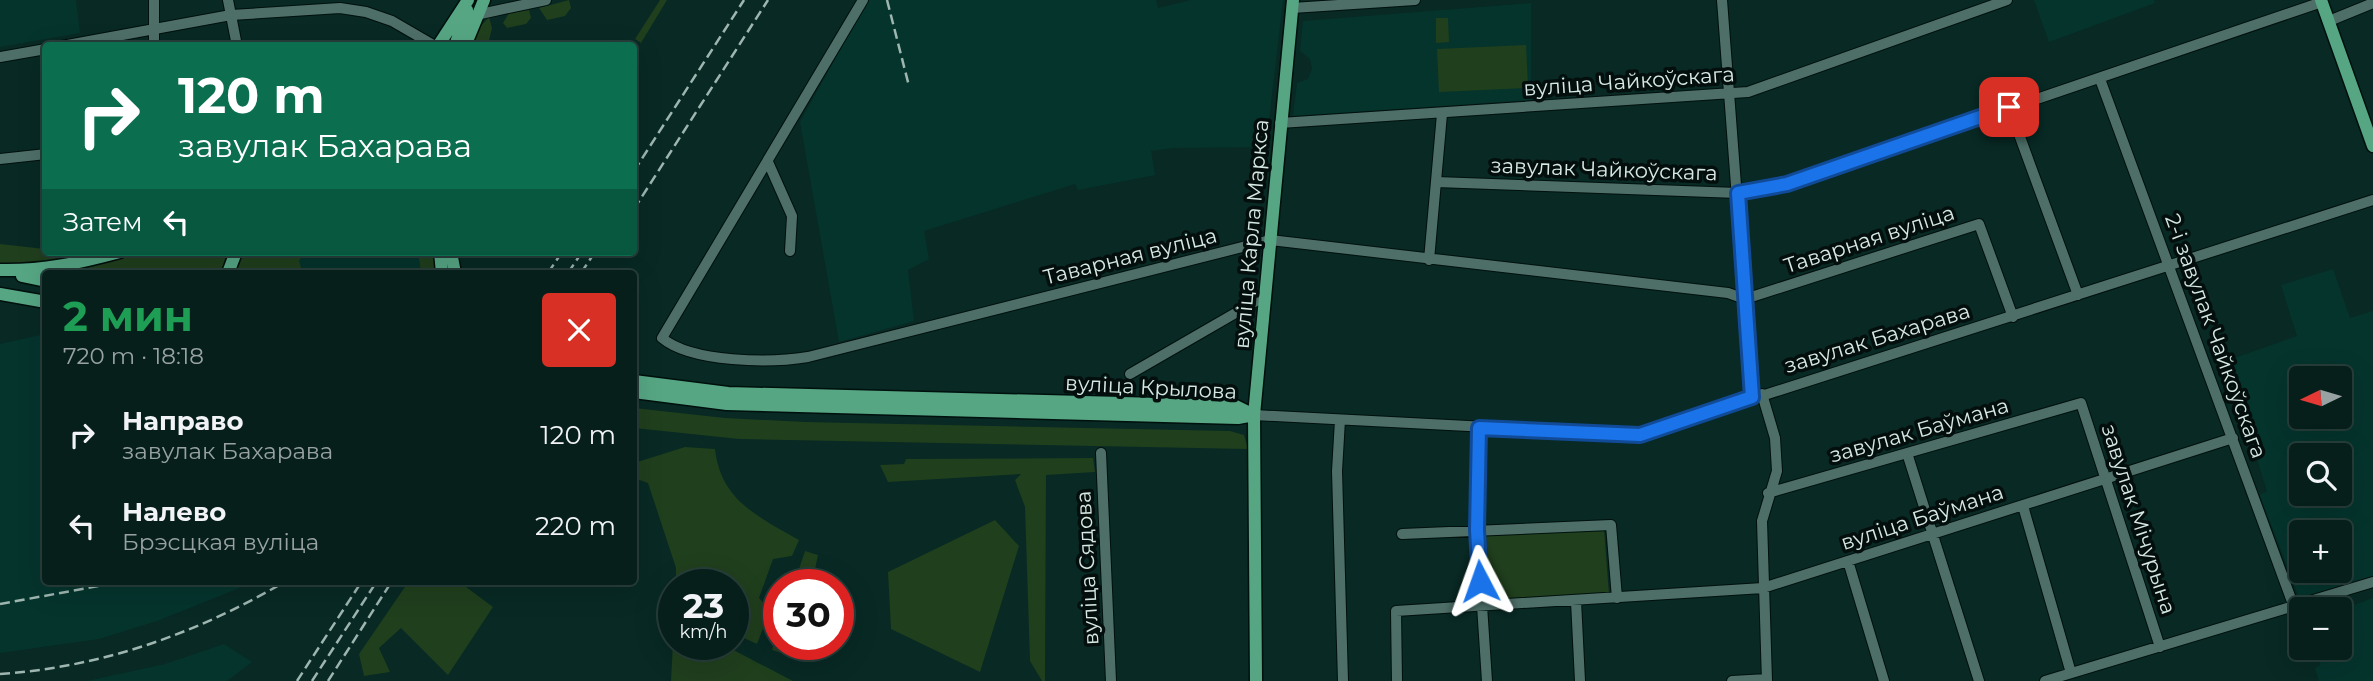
<!DOCTYPE html>
<html lang="ru">
<head>
<meta charset="utf-8">
<style>
	body { margin:0; font-family:Montserrat,sans-serif; background:#0f2724; color:#f1f3f6; height:100vh; display:flex; flex-direction:column; font-size:26px; white-space:nowrap }
	* { box-sizing:border-box; margin:0 }
	p { font-size:23px; color:#98a2a3 }
	.icon { flex:none; width:38px; height:38px; fill:none; stroke:currentColor; stroke-width:2; stroke-linecap:round; stroke-linejoin:round }
	.map { position:relative; flex:1; overflow:hidden }
	.drawer { position:absolute; left:42px; top:270px; width:595px; height:315px; display:flex; flex-direction:column; background:#061f1b; border-radius:7px; box-shadow:0 7px 28px #0002,0 0 0 2px #273d3a }
	.drawer>* { flex:none }
	.top-card { position:absolute; left:42px; top:42px; width:595px; height:214px; border-radius:7px; box-shadow:0 7px 28px #0002,0 0 0 2px #273d3a; background:#0b6e4f; color:#fff; overflow:hidden }
	.needle { width:46px; rotate:265deg }
	.fabs { position:absolute; left:2289px; top:366px; display:grid; gap:14px }
	.fabs a { display:grid; place-items:center; width:63px; height:63px; border-radius:7px; background:#061f1b; box-shadow:0 7px 28px #0002,0 0 0 2px #273d3a; font-size:35px }
	.speed { position:absolute; left:658px; top:569px; display:flex; gap:14px; font-size:35px; font-weight:700; text-align:center }
	.speed>* { display:grid; place-content:center; width:91px; height:91px; border-radius:50%; background:#061f1b; box-shadow:0 7px 28px #0002,0 0 0 2px #273d3a; line-height:1 }
	.speed small { font-size:18px; font-weight:400 }
	.speed .limit { border:10px solid #d22; background:#fff; color:#111 }
	.pin { position:absolute; display:grid; place-items:center; width:60px; height:60px; color:#fff; margin:-30px; border-radius:14px; box-shadow:0 4px 10px #0006 }
	.me { position:absolute; width:77px; margin:-38px; rotate:356deg; stroke-linejoin:round; filter:drop-shadow(0 0 5px #0008) }
	.turn { display:flex; align-items:center; gap:24px; height:147px; padding:0 21px; font-size:32px }
	.turn .icon { width:91px; height:91px; stroke-width:2.5 }
	.turn b { display:block; font-size:49px; line-height:60px }
	.then { display:flex; align-items:center; height:66px; padding:0 21px; background:#0003; gap:14px; font-size:26px }
	.round { display:grid; place-items:center; flex:none; width:74px; height:74px; border-radius:7px; background:#0f2724 }
	.summary { display:flex; align-items:center; justify-content:space-between; height:119px; padding:0 21px }
	h1 { font-size:42px; font-weight:700; line-height:52px; color:#1e9e55 }
	ul { padding:0; list-style:none }
	li { display:flex; align-items:center; gap:21px; height:91px; padding:0 21px }
	li div { flex:1 }
	li b { display:block; font-size:26px }
	li em { font-style:normal }
	.map>svg:first-child { display:block }
</style>
</head>
<body>
<div class="map">
<svg width="2373" height="681" viewBox="0 0 2373 681">
	<rect width="100%" height="100%" fill="#082924"/>
	<!-- built -->
	<path fill="#05342d" fill-rule="evenodd" d="M0,0H76L80,33L0,47Z
		M868,0H1156L1158,8L1191,0H1283L1266,147L1173,148L1151,151L1155,175L1078,190L1075,184L924,231L929,259L908,270L914,321L839,342L800,122Z
		M2034,0H2154L2155,3L2049,42Z
		M1531,3V100L1293,116L1297,83L1308,79L1312,69L1310,59L1300,51L1303,21Z
		M305,252H418L421,273H303L298,261Z
		M2333,269L2350,318L2373,311V578L2339,591L2299,598L2260,495L2267,491L2226,361L2297,336L2281,285ZM2301,378H2340V416H2301ZM2301,455H2340V494H2301ZM2301,532H2340V570H2301Z
		M45,334L46,581H240L242,587L157,621L99,639L0,653V344Z
		M2373,598V681H2319L2315,668L2320,665L2316,648H2340V610Z
		M224,644L252,662L227,681H87L165,664Z"/>
	<!-- green -->
	<path fill="#203f1d" d="M569,0L571,8L565,16L547,20L539,8Z
		M660,0H667L641,43L635,39Z
		M529,10L531,18L526,24L507,28L503,23L509,13Z
		M489,17L492,28L488,45L473,46L478,29Z
		M1436,18H1448L1449,42L1436,43Z
		M1526,45L1528,88L1439,92L1437,49Z
		M0,244L45,249L46,252H102L66,262L0,265Z
		M142,252H227L221,273H68Z
		M244,252H305L299,261L303,273H236Z
		M418,252H434L437,273H421Z
		M634,408L725,418L805,422L1230,431L1244,435L1248,449L739,439L634,428Z
		M685,447L715,449C721,501 758,516 799,540L792,556L773,559L759,598L770,610L757,644L733,633V584H676V568L648,483L634,478V463Z
		M1093,458L1095,472L1046,475L1045,681H1042L1030,661L1025,507L1015,480L1021,474L888,482L880,465L904,464L906,459Z
		M995,520L1019,546L980,672L891,629L888,572Z
		M1604,529L1609,594L1491,600L1486,535Z
		M805,551L818,555L812,584H794Z
		M409,581H458L493,607L448,675L401,628L379,648L390,672L364,676L359,654Z
		M674,623V644H722L793,681H671Z
		M779,630V644H800L798,658L772,650Z"/>
	<g fill="none" stroke-linecap="round" stroke-linejoin="round">
		<defs>
			<path id="minor" d="M154,0V46
				M228,0L237,46
				M863,0L662,338C692,363 771,363 808,357L1270,240L1728,293L1745,299L1979,224L2013,317
				M1722,0L1752,397
				M1292,8L1415,0
				M476,15L546,0
				M2329,21L2373,3
				M62,46L231,15L340,8L366,12L392,21L435,46
				M0,57L46,49
				M2100,79L2294,607
				M2009,107L2078,295
				M1280,123L1748,92L2007,0
				M0,159L46,154
				M768,162L792,216L790,251
				M1436,182L1738,193L1787,184L2322,2
				M1429,260L1442,114
				M1130,374L1265,296
				M1762,394L1775,438L1777,471L1762,521L1767,681
				M1254,415L1640,435L2373,200
				M1340,420L1337,471L1343,681
				M1479,428L1477,530L1487,681
				M1101,453L1111,681
				M1907,453L1979,681
				M1768,493L2081,403L2160,647
				M2023,506L2071,673
				M1402,534L1611,525L1617,598
				M1848,561L1884,681
				M1576,601L1580,681
				M1397,681L1396,611L1763,588L2233,438
				M1732,681L1767,679
				M2045,681L2373,582"/>
			<path id="major" d="M2321,0L2373,146
				M438,46L468,0
				M455,46L467,10
				M465,46L484,0
				M440,252L442,273
				M451,252L455,273
				M0,270C43,271 79,263 120,252
				M228,273L236,252
				M22,276L46,281
				M0,294L46,302
				M634,381L728,393L1236,406L1254,415
				M634,392L727,404L1238,418L1254,415
				M1256,681L1254,415L1293,0"/>
		</defs>
		<!-- minor casing -->
		<use href="#minor" stroke="#00100d" stroke-width="12"/>
		<!-- major casing -->
		<use href="#major" stroke="#00100d" stroke-width="15"/>
		<!-- minor -->
		<use href="#minor" stroke="#4e6f68" stroke-width="10"/>
		<!-- major -->
		<use href="#major" stroke="#56a684" stroke-width="12"/>
		<!-- rail -->
		<path stroke="#9eb5b0" stroke-width="2.5" stroke-dasharray="10 5" stroke-linecap="butt" d="M887,0L909,86
			M634,171L744,0
			M634,209L768,0
			M548,273L562,252
			M568,273L582,252
			M581,273L595,252
			M0,604L126,581
			M0,674C103,667 198,633 286,581
			M297,681L362,581
			M312,681L377,581
			M328,681L392,581"/>
	</g>
	<g fill="none" stroke-linecap="round" stroke-linejoin="round">
		<defs>
			<path id="route" d="M1480,581L1477,530L1479,428L1640,435L1752,397L1738,193L1787,184L2009,107"/>
		</defs>
		<!-- route casing -->
		<use href="#route" stroke="#114b97" stroke-width="18"/>
		<!-- route -->
		<use href="#route" stroke="#1a73e8" stroke-width="12"/>
	</g>
	<g text-anchor="middle" dominant-baseline="central" stroke-width="7" stroke-linejoin="round" paint-order="stroke">
		<!-- street labels -->
		<g font-size="21" fill="#d7e9e4" stroke="#040f0d">
			<text transform="translate(1629 81) rotate(-4)">вуліца Чайкоўскага</text>
			<text transform="translate(1604 169) rotate(2)">завулак Чайкоўскага</text>
			<text transform="translate(1251 234) rotate(-85)">вуліца Карла Маркса</text>
			<text transform="translate(1869 239) rotate(-18)">Таварная вуліца</text>
			<text transform="translate(1130 256) rotate(-14)">Таварная вуліца</text>
			<text transform="translate(2216 336) rotate(70)">2-і завулак Чайкоўскага</text>
			<text transform="translate(1877 338) rotate(-17)">завулак Бахарава</text>
			<text transform="translate(1151 387) rotate(3)">вуліца Крылова</text>
			<text transform="translate(1919 430) rotate(-16)">завулак Баўмана</text>
			<text transform="translate(1922 517) rotate(-18)">вуліца Баўмана</text>
			<text transform="translate(2139 519) rotate(72)">завулак Мічурына</text>
			<text transform="translate(1087 568) rotate(-93)">вуліца Сядова</text>
		</g>
	</g>
</svg>
<div class="fabs">
<a><svg class="needle" viewBox="-14 -14 28 28"><path d="M0-13l5 13h-10z" fill="#e53935"/><path d="M0 13l5-13h-10z" fill="#98a2a3"/></svg></a>
<a><svg class="icon" aria-label="search" viewBox="0 0 24 24"><circle cx="10" cy="10" r="6"/><path d="M15 15l6 6"/></svg></a>
<a>+</a>
<a>−</a>
</div>
<div class="speed"><div>23<small>km/h</small></div><div class="limit">30</div></div>
<div class="pin" style="left:2009px;top:107px;background:#d93025"><svg class="icon" aria-label="arrive" viewBox="0 0 24 24"><path d="M6 21V4h12l-3 4 3 4H6"/></svg></div>
<svg class="me" style="left:1480px;top:581px" viewBox="-20 -20 40 40"><path d="M0-17L14 15 0 8-14 15z" fill="#1a73e8" stroke="#fff" stroke-width="4"/></svg>
<div class="top-card">
<div class="turn"><svg class="icon" aria-label="right" viewBox="0 0 24 24"><path d="M7 20v-9h11M14 6l5 5-5 5"/></svg><div><b>120 m</b>завулак Бахарава</div></div>
<div class="then">Затем<svg class="icon" aria-label="left" viewBox="0 0 24 24"><path d="M17 20v-9H6M10 6l-5 5 5 5"/></svg></div>
</div>
<section class="drawer">
<div class="summary"><div><h1>2 мин</h1><p>720 m · 18:18</p></div><a class="round" style="background:#d93025;color:#fff"><svg class="icon" aria-label="close" viewBox="0 0 24 24"><path d="M6 6l12 12M18 6L6 18"/></svg></a></div>
<ul>
<li><svg class="icon" aria-label="right" viewBox="0 0 24 24"><path d="M7 20v-9h11M14 6l5 5-5 5"/></svg><div><b>Направо</b><p>завулак Бахарава</p></div><em>120 m</em></li>
<li><svg class="icon" aria-label="left" viewBox="0 0 24 24"><path d="M17 20v-9H6M10 6l-5 5 5 5"/></svg><div><b>Налево</b><p>Брэсцкая вуліца</p></div><em>220 m</em></li>
</ul>
</section>
</div>
</body>
</html>
